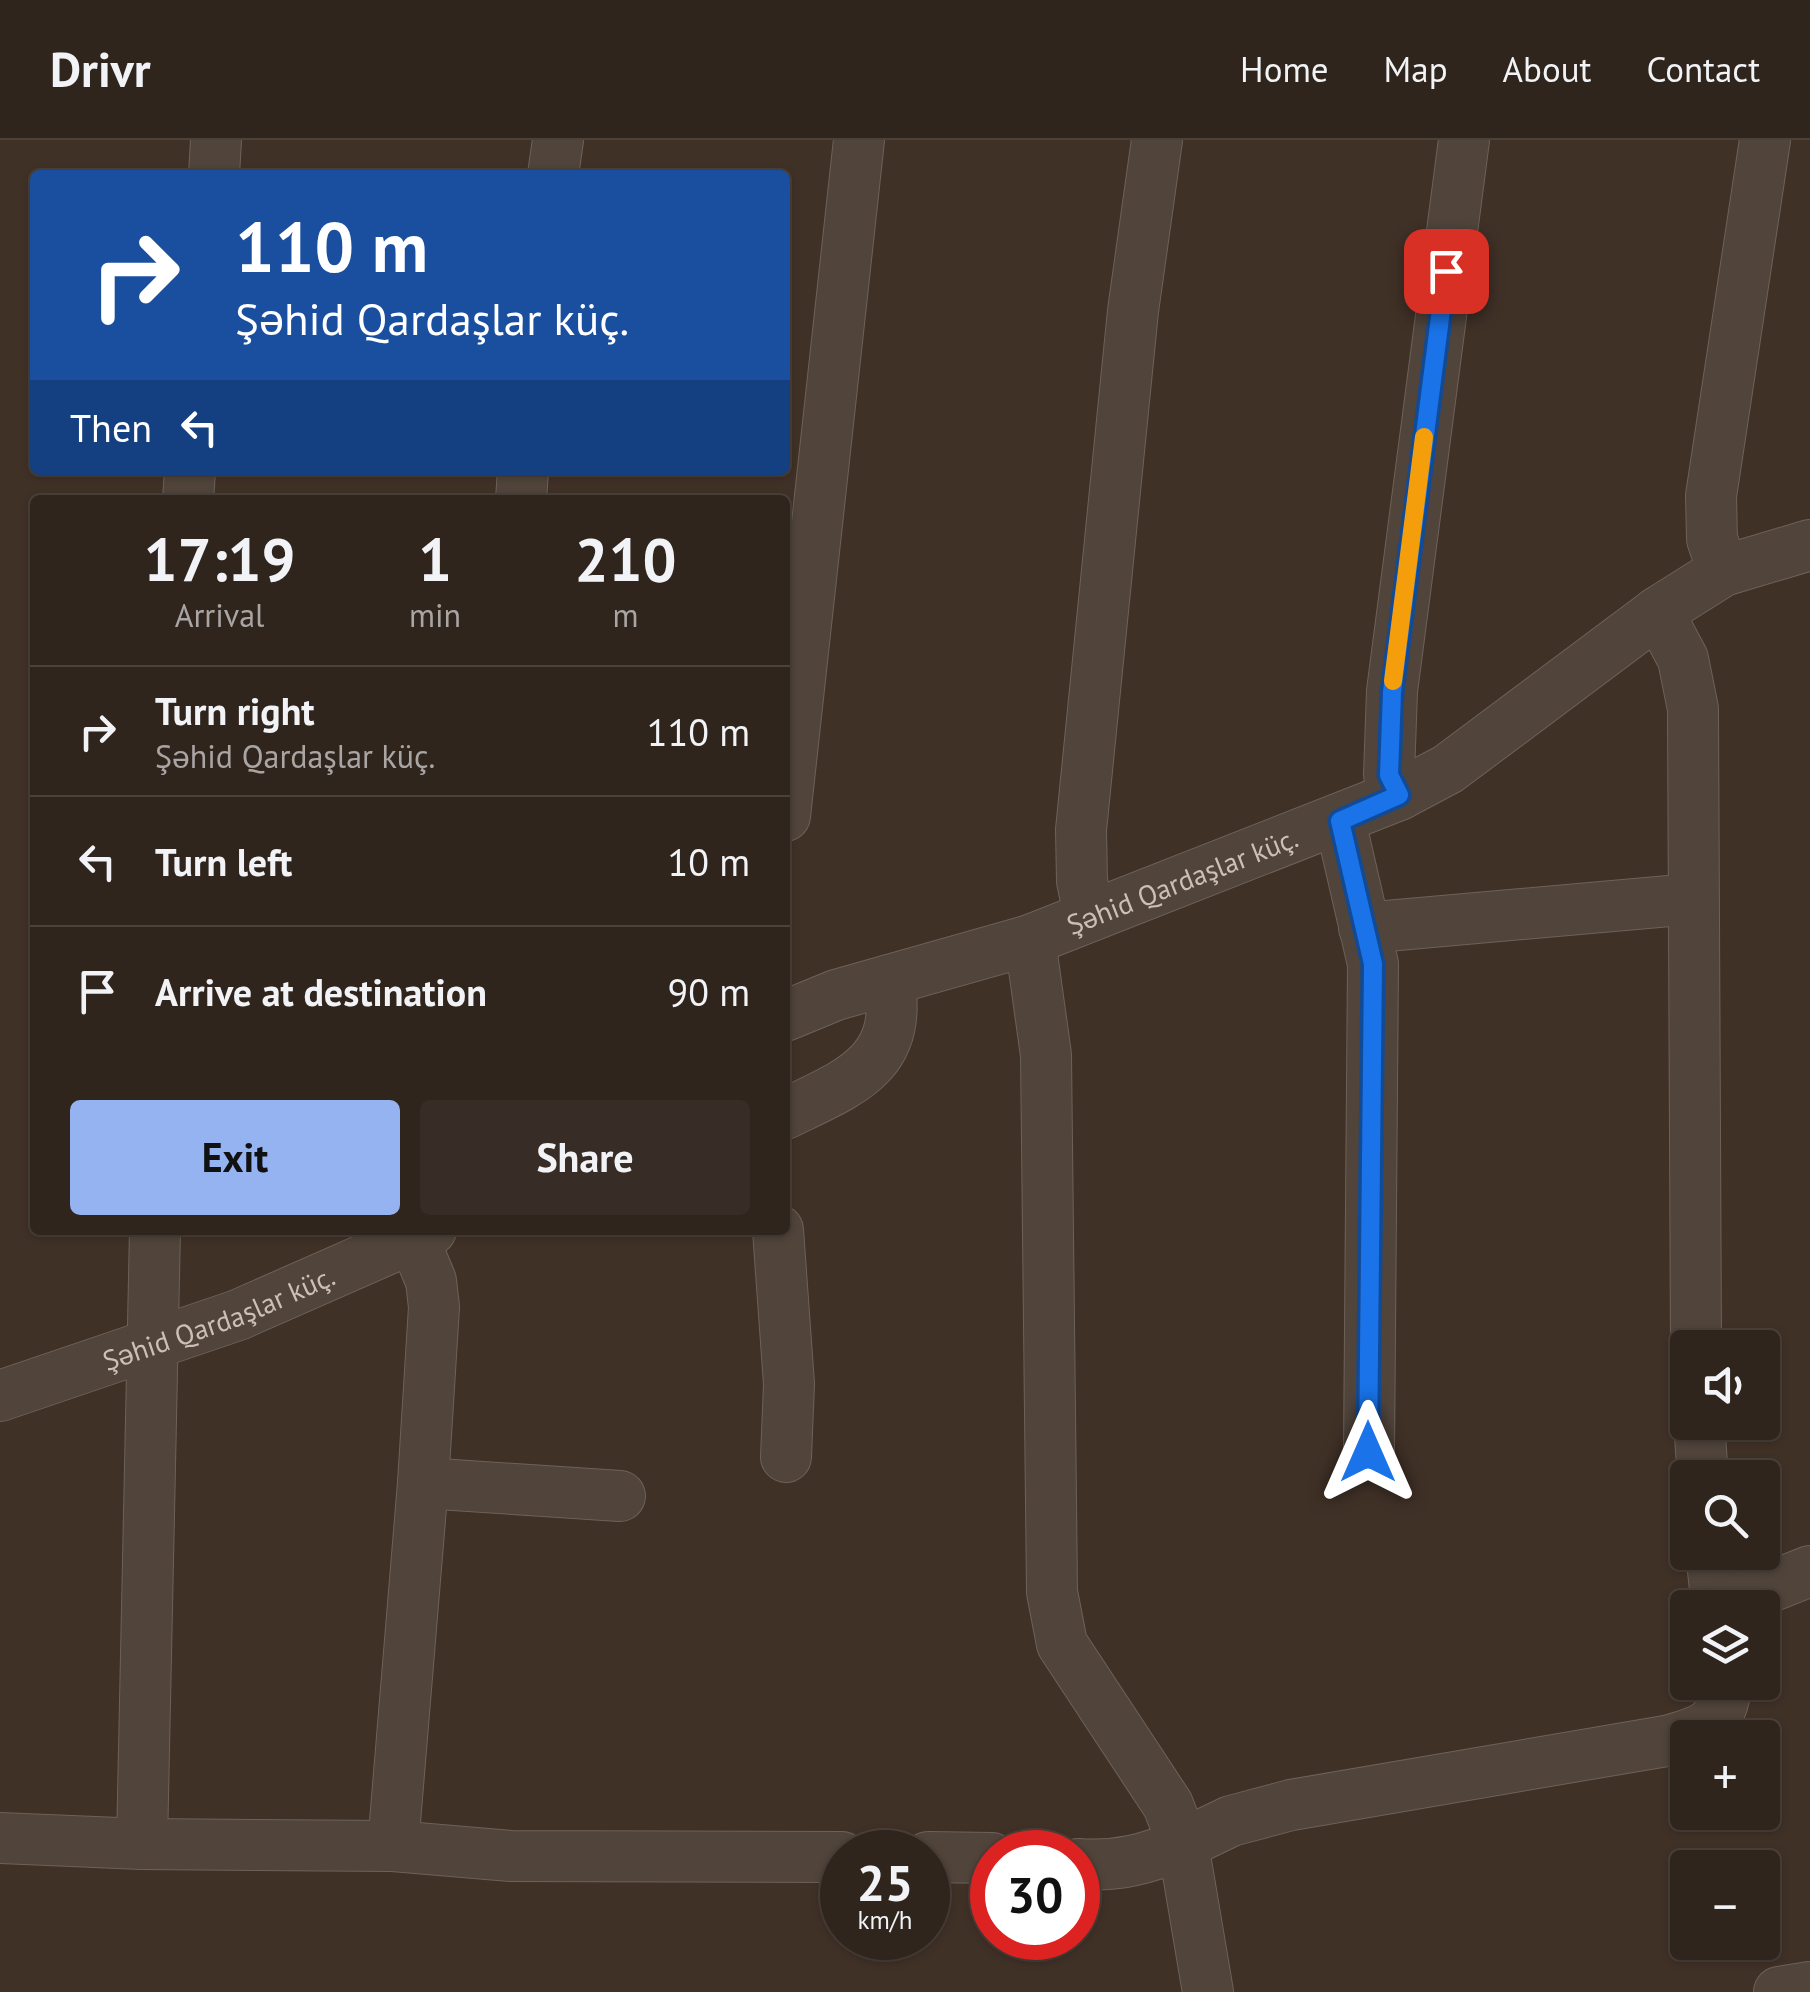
<!DOCTYPE html>
<html lang="en">
<head>
<meta charset="utf-8">
<style>
	body { margin:0; font-family:"PT Sans",sans-serif; background:#382d26; color:#f1f3f6; height:100vh; display:flex; flex-direction:column; font-size:38px; white-space:nowrap }
	* { box-sizing:border-box; margin:0 }
	p { font-size:32px; color:#a8a5a4 }
	.icon { flex:none; width:55px; height:55px; fill:none; stroke:currentColor; stroke-width:2; stroke-linecap:round; stroke-linejoin:round }
	.map { position:relative; flex:1; overflow:hidden }
	.details { position:absolute; left:30px; top:355px; width:760px; height:740px; display:flex; flex-direction:column; background:#30251d; border-radius:10px; box-shadow:0 2px 8px #0004,0 0 0 2px #4b423b }
	.details>* { flex:none }
	.hud { position:absolute; left:30px; top:30px; width:760px; height:305px; border-radius:10px; box-shadow:0 2px 8px #0004,0 0 0 2px #4b423b; background:#1a4fa0; color:#fff; overflow:hidden }
	.buttons { position:absolute; left:1670px; top:1190px; display:grid; gap:20px }
	.buttons a { display:grid; place-items:center; width:110px; height:110px; border-radius:10px; background:#30251d; box-shadow:0 2px 8px #0004,0 0 0 2px #4b423b; font-size:50px }
	.speed { position:absolute; left:820px; top:1690px; display:flex; gap:20px; font-size:50px; font-weight:700; text-align:center }
	.speed>* { display:grid; place-content:center; width:130px; height:130px; border-radius:50%; background:#30251d; box-shadow:0 2px 8px #0004,0 0 0 2px #4b423b; line-height:1 }
	.speed small { font-size:25px; font-weight:400 }
	.speed .limit { border:15px solid #d22; background:#fff; color:#111 }
	.pin { position:absolute; display:grid; place-items:center; width:85px; height:85px; color:#fff; margin:-42px; border-radius:20px; box-shadow:0 5px 15px #0006 }
	.me { position:absolute; width:110px; margin:-55px; rotate:0deg; stroke-linejoin:round; filter:drop-shadow(0 0 8px #0008) }
	.turn { display:flex; align-items:center; gap:35px; height:210px; padding:0 40px; font-size:45px }
	.turn .icon { width:130px; height:130px; stroke-width:2.5 }
	.turn b { display:block; font-size:70px; line-height:85px }
	.then { display:flex; align-items:center; height:95px; padding:0 40px; background:#0003; gap:20px; font-size:38px }
	.eta { display:flex; justify-content:space-evenly; align-items:center; height:170px; text-align:center }
	.eta b { font-size:60px; font-weight:700; line-height:70px }
	.cta { display:flex; gap:20px; margin-top:auto; padding:20px 40px }
	.cta a { flex:1; height:115px; border-radius:10px; background:#95b2f1; color:#111; font-size:40px; font-weight:700; line-height:115px; text-align:center }
	.cta a+a { background:#382d26; color:#f1f3f6 }
	ul { padding:0; list-style:none }
	li { display:flex; align-items:center; gap:30px; height:130px; padding:0 40px; border-top:2px solid #4b423b }
	li div { flex:1 }
	li b { display:block; font-size:38px }
	li em { font-style:normal }
	header { display:flex; align-items:center; gap:60px; box-sizing:border-box; height:140px; padding:0 50px; background:#30251d; border-bottom:2px solid #4b423b }
	header strong { font-size:48px }
	nav { display:flex; gap:55px; margin-inline-start:auto; font-size:35px }
	.map>svg:first-child { display:block }
</style>
</head>
<body>
<header>
<strong>Drivr</strong>
<nav><a>Home</a><a>Map</a><a>About</a><a>Contact</a></nav>
</header>
<div class="map">
<svg width="1810" height="1852" viewBox="0 0 1810 1852">
	<rect width="100%" height="100%" fill="#403127"/>
	<g fill="none" stroke-linecap="round" stroke-linejoin="round">
		<defs>
			<g id="minor">
				<path d="M214,35L216,0"/>
				<path d="M553,35L558,0"/>
				<path d="M188,360L190,330"/>
				<path d="M521,360L523,330"/>
				<path d="M1723,431L1712,399L1711,356L1765,0"/>
				<path d="M1658,472L1683,519L1693,569L1696,1208"/>
				<path d="M1399,655L1389,635L1392,551L1464,0"/>
				<path d="M785,676L859,0"/>
				<path d="M1340,681L1373,824L1369,1312"/>
				<path d="M1089,774L1082,741L1081,690L1133,171L1157,0"/>
				<path d="M1364,788L1692,759"/>
				<path d="M1030,800L1046,915L1052,1452L1062,1504L1168,1665L1183,1704L1231,1681L1291,1665L1666,1601C1703,1591 1724,1586 1726,1542"/>
				<path id="s1" d="M785,876L836,855L1030,800L1399,655L1448,629L1658,472L1723,431L1810,405"/>
				<path d="M785,974C848,943 905,925 889,840"/>
				<path d="M778,1090L789,1244L786,1317"/>
				<path id="s2" d="M0,1256L238,1175L431,1090"/>
				<path d="M1699,1282L1703,1338"/>
				<path d="M423,1343L620,1356"/>
				<path d="M1711,1412L1717,1468"/>
				<path d="M1717,1468L1810,1431"/>
				<path d="M0,1698L142,1704L393,1706L511,1716L842,1717"/>
				<path d="M142,1704L155,1090"/>
				<path d="M393,1706L423,1343L434,1167L431,1141L414,1100"/>
				<path d="M928,1717L992,1718"/>
				<path d="M1078,1724C1117,1727 1147,1719 1183,1704L1208,1852"/>
				<path d="M1779,1852L1810,1847"/>
			</g>
		</defs>
		<!-- minor casing -->
		<use href="#minor" stroke="#6d6259" stroke-width="52"/>
		<!-- minor -->
		<use href="#minor" stroke="#50443b" stroke-width="50"/>
	</g>
	<g fill="none" stroke-linecap="round" stroke-linejoin="round">
		<defs>
			<path id="route" d="M1368,1312L1373,824L1340,681L1399,655L1389,635L1392,552L1446,131"/>
		</defs>
		<!-- route casing -->
		<use href="#route" stroke="#114b97" stroke-width="25"/>
		<!-- route -->
		<use href="#route" stroke="#1a73e8" stroke-width="18"/>
		<!-- slow -->
		<path stroke="#f59e0b" stroke-width="18" d="M1393,541L1424,297"/>
	</g>
	<g text-anchor="middle" dominant-baseline="central" stroke-width="10" stroke-linejoin="round" paint-order="stroke">
		<!-- street labels -->
		<g font-size="28" fill="#cac0b8" stroke="#352920">
			<text stroke="none"><textPath href="#s1" startOffset="420">Şəhid Qardaşlar küç.</textPath></text>
			<text stroke="none"><textPath href="#s2" startOffset="232">Şəhid Qardaşlar küç.</textPath></text>
		</g>
	</g>
</svg>
<div class="buttons">
<a><svg class="icon" aria-label="sound" viewBox="0 0 24 24"><path d="M4 9h4l5-4v14l-5-4H4zM17 9q2 3 0 6"/></svg></a>
<a><svg class="icon" aria-label="search" viewBox="0 0 24 24"><circle cx="10" cy="10" r="6"/><path d="M15 15l6 6"/></svg></a>
<a><svg class="icon" aria-label="layers" viewBox="0 0 24 24"><path d="M12 4l9 5-9 5-9-5zM3 14l9 5 9-5"/></svg></a>
<a>+</a>
<a>−</a>
</div>
<div class="speed"><div>25<small>km/h</small></div><div class="limit">30</div></div>
<div class="pin" style="left:1446px;top:131px;background:#d93025"><svg class="icon" aria-label="arrive" viewBox="0 0 24 24"><path d="M6 21V4h12l-3 4 3 4H6"/></svg></div>
<svg class="me" style="left:1368px;top:1312px" viewBox="-20 -20 40 40"><path d="M0-17L14 15 0 8-14 15z" fill="#1a73e8" stroke="#fff" stroke-width="4"/></svg>
<div class="hud">
<div class="turn"><svg class="icon" aria-label="right" viewBox="0 0 24 24"><path d="M7 20v-9h11M14 6l5 5-5 5"/></svg><div><b>110 m</b>Şəhid Qardaşlar küç.</div></div>
<div class="then">Then<svg class="icon" aria-label="left" viewBox="0 0 24 24"><path d="M17 20v-9H6M10 6l-5 5 5 5"/></svg></div>
</div>
<section class="details">
<div class="eta">
<div><b>17:19</b><p>Arrival</p></div>
<div><b>1</b><p>min</p></div>
<div><b>210</b><p>m</p></div>
</div>
<ul>
<li><svg class="icon" aria-label="right" viewBox="0 0 24 24"><path d="M7 20v-9h11M14 6l5 5-5 5"/></svg><div><b>Turn right</b><p>Şəhid Qardaşlar küç.</p></div><em>110 m</em></li>
<li><svg class="icon" aria-label="left" viewBox="0 0 24 24"><path d="M17 20v-9H6M10 6l-5 5 5 5"/></svg><div><b>Turn left</b></div><em>10 m</em></li>
<li><svg class="icon" aria-label="arrive" viewBox="0 0 24 24"><path d="M6 21V4h12l-3 4 3 4H6"/></svg><div><b>Arrive at destination</b></div><em>90 m</em></li>
</ul>
<div class="cta"><a>Exit</a><a>Share</a></div>
</section>
</div>
</body>
</html>
